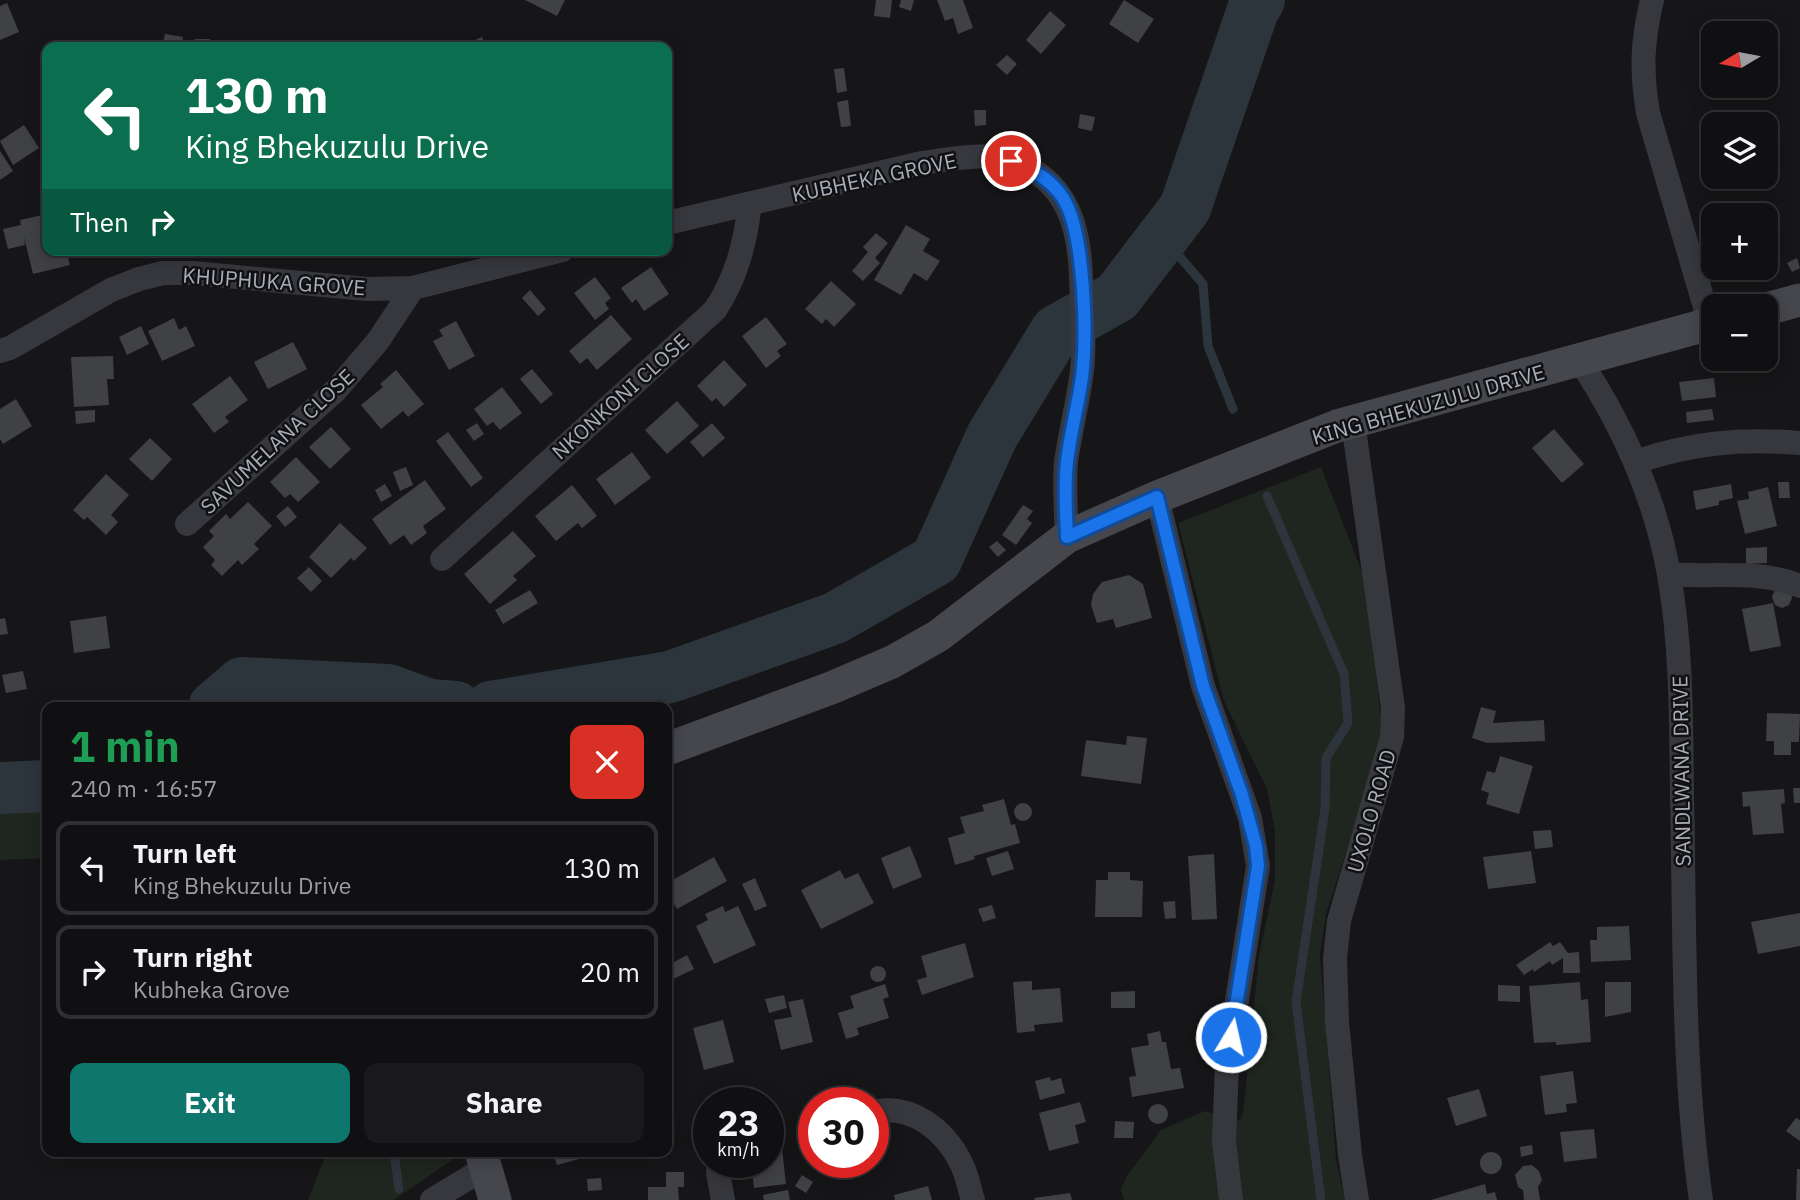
<!DOCTYPE html>
<html lang="en">
<head>
<meta charset="utf-8">
<style>
	body { margin:0; font-family:"IBM Plex Sans",sans-serif; background:#19191b; color:#f1f3f6; height:100vh; display:flex; flex-direction:column; font-size:26px; white-space:nowrap }
	* { box-sizing:border-box; margin:0 }
	p { font-size:23px; color:#9c9d9f }
	.icon { flex:none; width:38px; height:38px; fill:none; stroke:currentColor; stroke-width:2; stroke-linecap:round; stroke-linejoin:round }
	.map { position:relative; flex:1; overflow:hidden }
	.panel { position:absolute; left:42px; top:702px; width:630px; height:455px; display:flex; flex-direction:column; background:#101012; border-radius:14px; box-shadow:0 4px 18px #0003,0 0 0 2px #303032 }
	.panel>* { flex:none }
	.banner { position:absolute; left:42px; top:42px; width:630px; height:214px; border-radius:14px; box-shadow:0 4px 18px #0003,0 0 0 2px #303032; background:#0b6e4f; color:#fff; overflow:hidden }
	.needle { width:46px; rotate:260deg }
	.controls { position:absolute; left:1701px; top:21px; display:grid; gap:14px }
	.controls a { display:grid; place-items:center; width:77px; height:77px; border-radius:14px; background:#101012; box-shadow:0 4px 18px #0003,0 0 0 2px #303032; font-size:35px }
	.speed { position:absolute; left:693px; top:1087px; display:flex; gap:14px; font-size:35px; font-weight:700; text-align:center }
	.speed>* { display:grid; place-content:center; width:91px; height:91px; border-radius:50%; background:#101012; box-shadow:0 4px 18px #0003,0 0 0 2px #303032; line-height:1 }
	.speed small { font-size:18px; font-weight:400 }
	.speed .limit { border:10px solid #d22; background:#fff; color:#111 }
	.pin { position:absolute; display:grid; place-items:center; width:60px; height:60px; color:#fff; margin:-30px; border:4px solid #fff; border-radius:50%; box-shadow:0 2px 7px #0007 }
	.me { position:absolute; width:77px; margin:-38px; rotate:9deg; stroke-linejoin:round; filter:drop-shadow(0 0 5px #0008) }
	.turn { display:flex; align-items:center; gap:24px; height:147px; padding:0 28px; font-size:32px }
	.turn .icon { width:91px; height:91px; stroke-width:2.5 }
	.turn b { display:block; font-size:49px; line-height:60px }
	.then { display:flex; align-items:center; height:66px; padding:0 28px; background:#0003; gap:14px; font-size:26px }
	.round { display:grid; place-items:center; flex:none; width:74px; height:74px; border-radius:14px; background:#19191b }
	.head { display:flex; align-items:center; justify-content:space-between; height:119px; padding:0 28px }
	h1 { font-size:42px; font-weight:700; line-height:52px; color:#1e9e55 }
	.action { display:flex; gap:14px; margin-top:auto; padding:14px 28px }
	.action a { flex:1; height:80px; border-radius:14px; background:#0f766e; color:#fff; font-size:28px; font-weight:700; line-height:80px; text-align:center }
	.action a+a { background:#19191b; color:#f1f3f6 }
	ul { padding:0; list-style:none }
	li { display:flex; align-items:center; gap:21px; height:94px; margin:0 14px 10px; padding:0 14px; border:4px solid #303032; border-radius:14px }
	li div { flex:1 }
	li b { display:block; font-size:26px }
	li em { font-style:normal }
	.map>svg:first-child { display:block }
</style>
</head>
<body>
<div class="map">
<svg width="1800" height="1200" viewBox="0 0 1800 1200">
	<rect width="100%" height="100%" fill="#161618"/>
	<!-- green -->
	<path fill="#1e261f" d="M1321,467L1365,580L1383,736L1326,914L1320,955L1336,1159L1345,1200H1124L1121,1189L1127,1176L1161,1130L1205,1111L1239,1121L1243,1115L1259,956L1275,880V832L1267,789L1224,701L1178,523Z
		M47,800V858L0,860V801Z
		M327,1152H454L455,1158L394,1200H308Z"/>
	<g fill="none" stroke-linecap="round" stroke-linejoin="round">
		<!-- stream -->
		<path stroke="#2c353c" stroke-width="9" d="M1163,237L1203,284L1208,346L1233,409
			M1267,496L1344,674L1348,723L1326,758L1325,809L1296,1002L1321,1200
			M430,707V705
			M394,1152L399,1189"/>
		<!-- river -->
		<path stroke="#2c353c" stroke-width="52" d="M214,707L242,683L388,690L430,705L456,707
			M491,707L670,677L835,618L936,560L992,436L1056,331L1117,297L1185,208L1253,10L1259,0
			M0,788L47,786"/>
	</g>
	<!-- building -->
	<path fill="#404145" d="M525,0H565L557,16Z
		M876,0H892L890,18L874,16Z
		M901,0H914L911,11L899,7Z
		M937,0H963L973,28L958,34L953,18L945,21Z
		M1124,0L1154,19L1138,43L1109,24Z
		M7,3L19,32L0,40V6Z
		M1050,11L1066,25L1041,54L1026,40Z
		M165,34L183,37L181,47H162Z
		M482,37L487,47H459Z
		M195,39H210V47H195Z
		M1007,55L1017,64L1007,75L996,65Z
		M844,68L847,91L837,93L834,69Z
		M848,100L851,126L841,127L837,102Z
		M974,110H986V125L975,126Z
		M1080,114L1095,117L1092,131L1078,128Z
		M24,125L39,148L13,165L0,141Z
		M0,151L13,171L0,180Z
		M47,214V250H66L70,265L33,274L24,237L25,245L8,249L3,229L21,225L20,220Z
		M906,225L930,239L923,251L940,261L927,281L914,273L901,295L874,280Z
		M876,233L888,243L875,258L880,263L863,281L852,271L868,252L863,247Z
		M1797,258L1800,268L1792,272L1787,263Z
		M651,267L669,294L644,311L636,299L632,303L621,288Z
		M595,277L611,298L605,303L609,309L595,320L574,293Z
		M831,281L856,304L834,327L826,319L822,324L805,309Z
		M530,290L546,309L538,316L522,298Z
		M611,315L632,339L597,370L587,358L580,364L569,351Z
		M766,317L787,344L777,351L781,356L766,368L742,336Z
		M174,318L179,330L186,326L195,346L162,361L148,331Z
		M456,321L475,356L449,370L433,341L443,336L439,330Z
		M141,326L149,344L127,355L119,337Z
		M293,342L307,369L268,389L254,362Z
		M113,356L114,379H107L109,405L74,407L71,357Z
		M724,360L747,385L724,407L716,398L712,402L697,386Z
		M532,369L553,394L541,404L520,379Z
		M396,370L424,404L408,417L403,411L381,429L361,405L383,387L380,384Z
		M230,376L248,400L225,417L229,422L214,433L192,404Z
		M1714,378L1716,397L1682,401L1679,382Z
		M502,387L522,413L500,430L493,422L487,426L474,409Z
		M16,399L32,426L3,444L0,439V409Z
		M677,401L699,426L667,454L645,430Z
		M1712,409L1714,420L1687,423L1686,412Z
		M95,410V422L76,424L75,411Z
		M477,423L484,434L474,441L466,430Z
		M712,423L725,438L703,457L690,442Z
		M331,427L351,449L330,469L309,447Z
		M1554,429L1584,464L1562,483L1532,448Z
		M448,432L483,478L471,487L436,441Z
		M150,438L172,459L152,481L129,459Z
		M632,452L651,478L615,505L596,479Z
		M296,457L320,482L298,502L290,494L285,498L270,482Z
		M406,467L413,485L400,491L393,472Z
		M106,474L129,495L111,515L118,522L106,535L87,517L84,520L73,510Z
		M425,480L446,509L423,526L427,533L411,545L404,535L390,545L372,519Z
		M1778,482H1789L1790,498H1779Z
		M385,484L392,496L381,502L375,490Z
		M1731,484L1733,498L1719,501V505L1696,510L1693,491Z
		M572,485L597,516L582,528L578,523L556,541L535,516Z
		M1768,487L1777,526L1745,534L1737,501L1749,499L1748,492Z
		M248,502L272,526L254,544L259,549L242,565L238,560L222,576L211,565L215,560L203,547L214,536L209,531L226,514L230,519Z
		M1023,505L1033,511L1027,519L1032,523L1016,545L1002,535Z
		M288,506L297,517L285,527L276,516Z
		M340,523L367,548L354,561L351,558L331,578L309,557Z
		M513,531L536,556L513,576L517,580L490,604L464,574Z
		M997,541L1006,550L998,557L989,547Z
		M1767,547V563L1746,564V548Z
		M309,567L322,581L311,592L297,578Z
		M1129,575L1143,584L1152,618L1116,628L1113,619L1097,623L1091,605L1093,594L1102,582Z
		M530,590L538,603L503,624L495,610Z
		M1775,590L1790,591L1792,598L1789,605L1782,608L1775,605L1772,597Z
		M1773,603L1781,646L1750,652L1742,609Z
		M106,616L110,648L74,653L70,621Z
		M5,618L8,634L0,635V619Z
		M23,671L27,689L6,693L2,675Z
		M1481,707L1496,711L1493,723L1544,720L1545,741L1487,743L1472,738Z
		M1767,713L1800,714L1799,742H1791V755H1774V741H1766Z
		M1127,736L1147,738L1141,784L1081,776L1086,740L1126,745Z
		M1500,756L1533,766L1519,814L1486,804L1489,793L1481,790L1487,771L1495,773Z
		M1793,788H1800V803H1794Z
		M1784,789L1785,803L1781,804L1784,833L1753,835L1750,806L1743,807L1742,792Z
		M1004,799L1011,825L1015,824L1020,843L974,856L975,859L955,865L948,838L965,833L960,817L984,811L982,805Z
		M1014 812a9 9 0 1 1 18 0a9 9 0 1 1-18 0Z
		M1551,830L1553,847L1535,849L1533,831Z
		M910,846L922,877L893,889L881,858Z
		M1008,851L1014,869L992,876L986,858Z
		M1531,851L1536,883L1488,889L1483,857Z
		M1214,854L1217,919L1192,920L1188,856Z
		M714,857L727,881L677,909L667,891V883Z
		M840,870L845,879L858,873L874,903L821,929L801,890Z
		M1108,872H1130V880L1143,881L1142,917H1095L1096,880H1108Z
		M755,878L767,906L755,911L742,884Z
		M1175,901L1176,918L1165,919L1163,902Z
		M992,905L996,918L983,922L978,909Z
		M723,906L725,912L738,906L756,945L714,964L696,926L708,920L705,914Z
		M1800,913V946L1758,954L1751,922Z
		M1629,926L1631,960L1591,962L1590,940H1597V927Z
		M1550,942L1553,946L1560,942L1568,953L1579,952L1580,973H1563V958L1552,965L1550,961L1534,972L1533,969L1524,975L1516,965Z
		M965,943L974,977L922,995L917,980L927,977L921,956Z
		M687,955L694,969L667,982V966Z
		M870 974a8 8 0 1 1 16 0a8 8 0 1 1-16 0Z
		M1032,981V990L1060,988L1063,1022L1034,1025L1035,1031L1017,1033L1013,982Z
		M1580,982L1581,1000L1588,999L1591,1042L1556,1045V1042L1534,1043L1529,986Z
		M1605,982H1631V1012L1605,1017Z
		M885,984L889,997L883,999L889,1018L857,1028L859,1035L846,1039L838,1013L854,1008L850,996Z
		M1498,985L1520,986V1002L1498,1001Z
		M1135,991V1008H1111V992Z
		M784,995L787,1008L769,1013L765,999Z
		M803,999L813,1042L781,1050L774,1020L792,1017L788,1002Z
		M723,1020L734,1062L704,1070L693,1028Z
		M1160,1031L1162,1042H1166L1171,1069L1180,1068L1184,1088L1132,1097L1129,1077L1136,1076L1131,1048L1149,1045L1147,1034Z
		M1573,1071L1577,1103L1566,1104L1567,1112L1545,1115L1540,1076Z
		M1050,1077L1051,1081L1061,1078L1065,1093L1040,1100L1035,1081Z
		M1479,1089L1487,1116L1456,1126L1447,1098Z
		M1080,1102L1086,1122L1075,1125L1079,1143L1049,1151L1039,1113Z
		M1148 1114a10 10 0 1 1 20 0a10 10 0 1 1-20 0Z
		M1796,1118L1800,1120V1141L1786,1131Z
		M1115,1121L1134,1122L1133,1138H1114Z
		M1594,1129L1597,1158L1564,1162L1560,1132Z
		M780,1131L786,1184L754,1188L751,1162H768V1133Z
		M1532,1145L1533,1154L1521,1157L1520,1147Z
		M1480 1163a11 11 0 1 1 22 0a11 11 0 1 1-22 0Z
		M553,1152H589L590,1156L557,1165Z
		M1532,1165L1539,1171L1542,1180L1538,1187L1540,1200H1524L1523,1190L1518,1187L1515,1175L1523,1166Z
		M1797,1169H1800V1200H1796Z
		M666,1172H684V1187H678L679,1200H648V1187H666Z
		M802,1175L813,1182L806,1193L795,1186Z
		M601,1178L602,1190L588,1191L587,1179Z
		M1485,1184L1487,1194L1495,1192L1497,1200H1431Z
		M928,1186L932,1200H895L894,1195Z
		M788,1190L790,1200H764L763,1195Z
		M1070,1193L1072,1200H1035L1034,1198Z"/>
	<g fill="none" stroke-linecap="round" stroke-linejoin="round">
		<!-- street -->
		<path stroke="#37383d" stroke-width="24" d="M1652,0C1642,42 1641,70 1648,113L1710,324
			M667,223L922,163C951,159 984,152 1013,161C1080,184 1081,248 1082,309C1083,331 1085,355 1081,378C1077,406 1070,434 1066,462C1064,487 1066,513 1067,537
			M0,351L10,348L111,290L139,279L163,273H193L367,289L413,288L562,250
			M1580,361C1623,425 1656,500 1669,575C1682,648 1681,724 1682,798C1685,931 1682,1067 1701,1200
			M1353,422L1393,708L1392,737L1339,921L1335,958L1337,1022L1350,1155L1357,1200
			M1635,462C1692,443 1740,438 1800,443
			M1157,497L1203,686L1250,818L1258,866L1227,1064L1224,1142L1231,1200
			M187,524L336,390L378,341L413,288
			M442,559L715,310C737,277 745,243 750,204
			M1669,574C1714,578 1758,569 1800,586
			M873,1112C911,1103 945,1130 961,1163C967,1174 969,1188 973,1200
			M719,1162L718,1173L723,1200
			M432,1200L485,1168"/>
		<!-- secondary -->
		<path stroke="#45474d" stroke-width="33" d="M1766,309L1800,300
			M667,749L831,688L892,662L938,636L1067,537L1157,497L1337,426L1713,323
			M481,1152L495,1200"/>
	</g>
	<g fill="none" stroke-linecap="round" stroke-linejoin="round">
		<defs>
			<path id="route" d="M1011,161C1031,169 1051,179 1063,198C1085,233 1087,336 1082,377C1078,406 1070,434 1067,462C1064,487 1066,513 1067,537L1157,497L1203,686L1242,795L1256,846L1258,866L1231,1037"/>
		</defs>
		<!-- route casing -->
		<use href="#route" stroke="#114b97" stroke-width="18"/>
		<!-- route -->
		<use href="#route" stroke="#1a73e8" stroke-width="12"/>
	</g>
	<g text-anchor="middle" dominant-baseline="central" stroke-width="5" stroke-linejoin="round" paint-order="stroke">
		<!-- street labels -->
		<g font-size="21" fill="#a8adb8" stroke="#111113">
			<text transform="translate(874 177) rotate(-12)">KUBHEKA GROVE</text>
			<text transform="translate(274 281) rotate(4)">KHUPHUKA GROVE</text>
			<text transform="translate(620 396) rotate(-42)">NKONKONI CLOSE</text>
			<text transform="translate(1428 404) rotate(-16)">KING BHEKUZULU DRIVE</text>
			<text transform="translate(277 441) rotate(-43)">SAVUMELANA CLOSE</text>
			<text transform="translate(1681 771) rotate(-91)">SANDLWANA DRIVE</text>
			<text transform="translate(1371 811) rotate(-74)">UXOLO ROAD</text>
		</g>
	</g>
</svg>
<div class="controls">
<a><svg class="needle" viewBox="-14 -14 28 28"><path d="M0-13l5 13h-10z" fill="#e53935"/><path d="M0 13l5-13h-10z" fill="#9c9d9f"/></svg></a>
<a><svg class="icon" aria-label="layers" viewBox="0 0 24 24"><path d="M12 4l9 5-9 5-9-5zM3 14l9 5 9-5"/></svg></a>
<a>+</a>
<a>−</a>
</div>
<div class="speed"><div>23<small>km/h</small></div><div class="limit">30</div></div>
<div class="pin" style="left:1011px;top:161px;background:#d93025"><svg class="icon" aria-label="arrive" viewBox="0 0 24 24"><path d="M6 21V4h12l-3 4 3 4H6"/></svg></div>
<svg class="me" style="left:1231px;top:1037px" viewBox="-20 -20 40 40"><circle r="17" fill="#1a73e8" stroke="#fff" stroke-width="3"/><path d="M0-11L8 9 0 5-8 9z" fill="#fff"/></svg>
<div class="banner">
<div class="turn"><svg class="icon" aria-label="left" viewBox="0 0 24 24"><path d="M17 20v-9H6M10 6l-5 5 5 5"/></svg><div><b>130 m</b>King Bhekuzulu Drive</div></div>
<div class="then">Then<svg class="icon" aria-label="right" viewBox="0 0 24 24"><path d="M7 20v-9h11M14 6l5 5-5 5"/></svg></div>
</div>
<section class="panel">
<div class="head"><div><h1>1 min</h1><p>240 m · 16:57</p></div><a class="round" style="background:#d93025;color:#fff"><svg class="icon" aria-label="close" viewBox="0 0 24 24"><path d="M6 6l12 12M18 6L6 18"/></svg></a></div>
<ul>
<li><svg class="icon" aria-label="left" viewBox="0 0 24 24"><path d="M17 20v-9H6M10 6l-5 5 5 5"/></svg><div><b>Turn left</b><p>King Bhekuzulu Drive</p></div><em>130 m</em></li>
<li><svg class="icon" aria-label="right" viewBox="0 0 24 24"><path d="M7 20v-9h11M14 6l5 5-5 5"/></svg><div><b>Turn right</b><p>Kubheka Grove</p></div><em>20 m</em></li>
</ul>
<div class="action"><a>Exit</a><a>Share</a></div>
</section>
</div>
</body>
</html>
